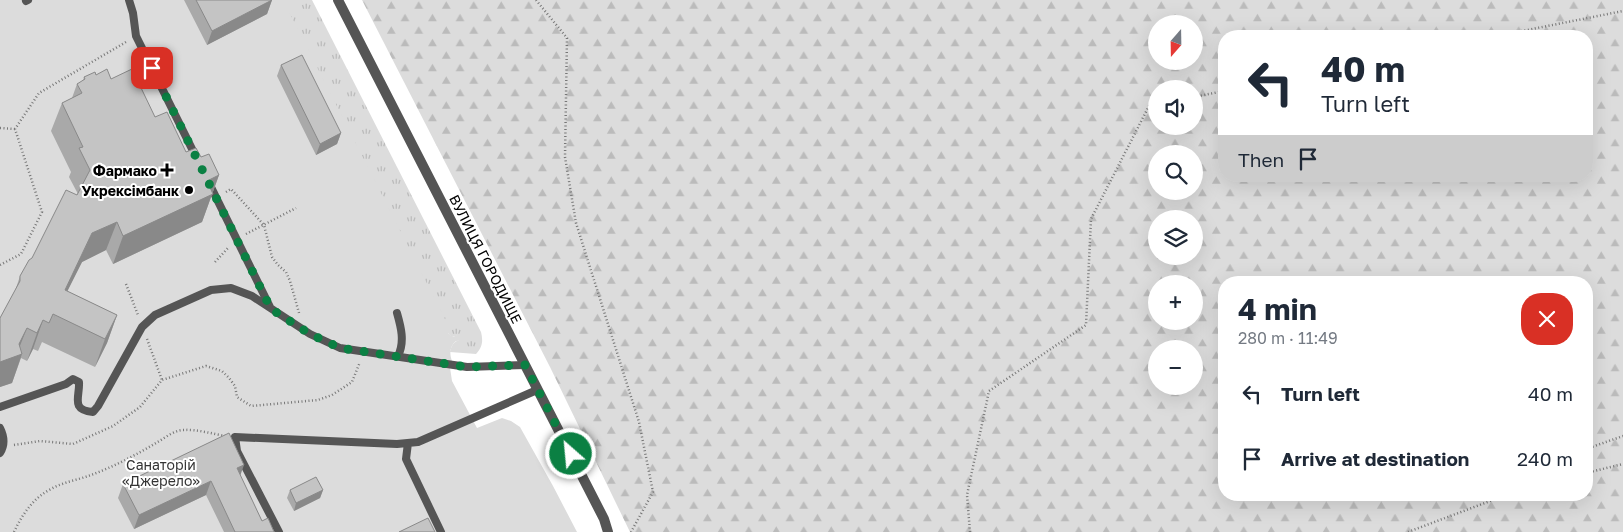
<!DOCTYPE html>
<html lang="en">
<head>
<meta charset="utf-8">
<style>
	body { margin:0; font-family:"Golos Text",sans-serif; background:#f6f6f7; color:#1f2937; height:100vh; display:flex; flex-direction:column; font-size:19px; white-space:nowrap }
	* { box-sizing:border-box; margin:0 }
	p { font-size:16px; color:#747a83 }
	.icon { flex:none; width:28px; height:28px; fill:none; stroke:currentColor; stroke-width:2; stroke-linecap:round; stroke-linejoin:round }
	.map { position:relative; flex:1; overflow:hidden }
	.panel { position:absolute; left:1218px; top:276px; width:375px; height:225px; display:flex; flex-direction:column; background:#fff; border-radius:20px; box-shadow:0 5px 20px #0002 }
	.panel>* { flex:none }
	.guide { position:absolute; left:1218px; top:30px; width:375px; height:152px; border-radius:20px; box-shadow:0 5px 20px #0002; background:#fff; color:#1f2937; overflow:hidden }
	.needle { width:32px; rotate:200deg }
	.controls { position:absolute; left:1148px; top:15px; display:grid; gap:10px }
	.controls a { display:grid; place-items:center; width:55px; height:55px; border-radius:50%; background:#fff; box-shadow:0 5px 20px #0002; font-size:25px }
	.pin { position:absolute; display:grid; place-items:center; width:42px; height:42px; color:#fff; margin:-21px; border-radius:10px; box-shadow:0 2px 8px #0006 }
	.me { position:absolute; width:55px; margin:-28px; rotate:333deg; stroke-linejoin:round; filter:drop-shadow(0 0 4px #0008) }
	.turn { display:flex; align-items:center; gap:18px; height:105px; padding:0 20px; font-size:22px }
	.turn .icon { width:65px; height:65px; stroke-width:2.5 }
	.turn b { display:block; font-size:35px; line-height:42px }
	.then { display:flex; align-items:center; height:48px; padding:0 20px; background:#0003; gap:10px; font-size:19px }
	.round { display:grid; place-items:center; flex:none; width:52px; height:52px; border-radius:20px; background:#f6f6f7 }
	.headline { display:flex; align-items:center; justify-content:space-between; height:85px; padding:0 20px }
	h1 { font-size:30px; font-weight:700; line-height:38px }
	ul { padding:0; list-style:none }
	li { display:flex; align-items:center; gap:15px; height:65px; padding:0 20px }
	li div { flex:1 }
	li b { display:block; font-size:19px }
	li em { font-style:normal }
	.map>svg:first-child { display:block }
</style>
</head>
<body>
<div class="map">
<svg width="1623" height="532" viewBox="0 0 1623 532">
	<defs>
		<pattern id="grass-tufts" width="24" height="20" patternUnits="userSpaceOnUse" patternTransform="scale(1.25)"><rect width="24" height="20" fill="#dcdcdc"/><path d="M3 7l-1-3M5 7V3M7 7l1-3M15 17l-1-3M17 17v-4M19 17l1-3" fill="none" stroke="#bbb"/></pattern>
		<pattern id="forest-firs" width="22" height="20" patternUnits="userSpaceOnUse" patternTransform="scale(1.25)"><rect width="22" height="20" fill="#dcdcdc"/><path d="M5 1l3.5 6h-7zM16 11l3.5 6h-7z" fill="#bbb"/></pattern>
	</defs>
	<rect width="100%" height="100%" fill="#fff"/>
	<!-- grass -->
	<path fill="url(#grass-tufts)" d="M136,0H312L481,332C483,340 483,347 476,354L450,352C452,342 457,339 467,339V333L452,337L448,333Z"/>
	<!-- forest -->
	<path fill="url(#forest-firs)" fill-rule="evenodd" d="M362,0H1623V532H630L550,367ZM1156,24H1194V61H1156ZM1224,36H1586V176H1224ZM1156,89H1194V126H1156ZM1156,154H1194V191H1156ZM1156,219H1194V256H1156ZM1224,282H1586V495H1224ZM1156,284H1194V321H1156ZM1156,349H1194V386H1156Z"/>
	<!-- green -->
	<path fill="#dcdcdc" d="M0,0H283L448,325V333L453,337L461,333H467V340L456,341C450,346 449,353 452,361H449L452,381L477,428L502,418L511,421L520,427L553,486L577,532H0Z"/>
	<g fill="none" stroke-linecap="round" stroke-linejoin="round">
		<!-- path -->
		<path stroke="#777" stroke-width="2.5" stroke-dasharray="1 2.5" stroke-linecap="butt" d="M536,0L567,38L565,157L576,223L639,422L653,492L631,532
			M1497,36L1623,11
			M1194,97L1224,91
			M0,128L15,129
			M226,192L231,189L264,225L272,257L278,265L286,272L290,281L299,313
			M246,234L296,208
			M215,262L228,248
			M0,265L21,254L42,212L15,129L39,93L126,42
			M126,284L138,315
			M147,339L162,380
			M14,445L40,441L73,444L113,426L140,407L162,380L206,366L222,371L229,378L235,386L237,397L251,406L318,400L332,395L352,382L360,362
			M1586,449L1623,436
			M1586,473L1623,464
			M14,532C22,515 33,498 51,489C63,482 78,480 91,475C113,467 136,455 156,443C165,438 174,430 184,430C196,429 213,434 226,436
			M970,532L967,495L989,391L1086,325L1091,219L1149,106L1156,105
			M1408,532L1506,495"/>
		<!-- service -->
		<path stroke="#555" stroke-width="8" d="M129,0L133,13L136,36L196,157
			M26,1L28,0
			M209,183L270,307
			M397,313C401,327 405,342 398,356
			M0,407L66,384L73,379L79,382C80,397 70,410 93,412L98,406L142,327L155,315L211,290L231,288L252,296L310,334L340,348L467,367L525,365
			M0,428C4,436 5,445 0,453
			M408,443L406,459L441,532
			M279,532L237,451L235,437L397,444L418,442L537,390"/>
		<!-- tertiary -->
		<path stroke="#555" stroke-width="10" d="M338,0L604,519L608,532"/>
	</g>
	<!-- wall -->
	<path fill="#a9a9a9" d="M184,0H272L267,14L207,45Z
		M281,65L341,133L337,144L316,155L277,76Z
		M96,75L111,79L155,117L186,152L201,157L219,175L202,222L113,264L106,250L82,262L67,291L117,315L107,343L95,367L42,342L38,351L33,349L27,361L21,358L12,383L0,387V318L15,291L20,276L32,258L78,194L69,177L71,172L51,131L62,103L72,98L77,84L83,81L84,77Z
		M240,476L262,521L274,532H224L206,495L134,529L118,498L123,484Z
		M290,490H323L320,498L294,511L287,498Z"/>
	<!-- shaded-wall -->
	<path fill="#898989" d="M272,0L267,14L207,45L212,31Z
		M341,133L337,144L316,155L320,144Z
		M219,175L202,222L113,264L123,236L207,181Z
		M117,222L106,250L82,262L54,318L65,290L92,233Z
		M117,315L107,343L95,367L105,339Z
		M43,320L33,349L27,361L37,333Z
		M27,328L16,356L22,354L12,383L0,387V362Z
		M244,465L239,479L237,468Z
		M211,481L206,495L134,529L139,515Z
		M323,490L320,498L294,511L296,503Z"/>
	<!-- building -->
	<path fill="#c4c4c4" stroke="#898989" d="M196,0H272L212,31Z
		M302,55L341,133L320,144L281,65Z
		M107,69L111,79L132,69L155,117L167,112L186,152L196,148L201,157L209,154L219,175L207,181L213,194L123,236L117,222L92,233L65,290L117,315L105,339L53,314L49,323L43,320L37,333L27,328L19,344L22,354L0,362V318L20,281V276L29,260L32,258L66,190L77,195L90,170L79,148L83,147L62,103L82,93L77,84L85,79L84,77L95,72L96,75Z
		M229,433L244,465L237,468L262,521L268,518L274,532H235L211,481L139,515L123,484Z
		M316,477L323,490L296,503L290,490Z
		M428,518L435,532H399Z"/>
	<g fill="none" stroke-linecap="round" stroke-linejoin="round">
		<!-- route -->
		<path stroke="#0b8043" stroke-width="9" stroke-dasharray="0 16.2" d="M152,68L271,309L310,334L340,348L467,367L525,365L571,454"/>
	</g>
	<!-- markers -->
	<g fill="#000" stroke="#fff" stroke-width="2">
		<path d="M164.5 162.5h5v5h5v5h-5v5h-5v-5h-5v-5h5z"/>
		<circle cx="189" cy="190" r="5"/>
	</g>
	<g text-anchor="middle" dominant-baseline="central" stroke-width="4" stroke-linejoin="round" paint-order="stroke">
		<!-- poi labels -->
		<g font-size="14" font-weight="bold" fill="#000" stroke="#fff" text-anchor="end">
			<text x="157" y="170">Фармако</text>
			<text x="179" y="190">Укрексімбанк</text>
		</g>
		<!-- street labels -->
		<g font-size="14" fill="#000" stroke="#fff">
			<text transform="translate(486 259) rotate(63)">ВУЛИЦЯ ГОРОДИЩЕ</text>
		</g>
		<!-- park labels -->
		<g font-size="14" fill="#333" stroke="#fff">
			<text x="161" y="464">Санаторій<tspan x="161" dy="16">«Джерело»</tspan></text>
		</g>
	</g>
</svg>
<div class="controls">
<a><svg class="needle" viewBox="-14 -14 28 28"><path d="M0-13l5 13h-10z" fill="#e53935"/><path d="M0 13l5-13h-10z" fill="#747a83"/></svg></a>
<a><svg class="icon" aria-label="sound" viewBox="0 0 24 24"><path d="M4 9h4l5-4v14l-5-4H4zM17 9q2 3 0 6"/></svg></a>
<a><svg class="icon" aria-label="search" viewBox="0 0 24 24"><circle cx="10" cy="10" r="6"/><path d="M15 15l6 6"/></svg></a>
<a><svg class="icon" aria-label="layers" viewBox="0 0 24 24"><path d="M12 4l9 5-9 5-9-5zM3 14l9 5 9-5"/></svg></a>
<a>+</a>
<a>−</a>
</div>
<div class="pin" style="left:152px;top:68px;background:#d93025"><svg class="icon" aria-label="arrive" viewBox="0 0 24 24"><path d="M6 21V4h12l-3 4 3 4H6"/></svg></div>
<svg class="me" style="left:571px;top:454px" viewBox="-20 -20 40 40"><circle r="17" fill="#0b8043" stroke="#fff" stroke-width="3"/><path d="M0-11L8 9 0 5-8 9z" fill="#fff"/></svg>
<div class="guide">
<div class="turn"><svg class="icon" aria-label="left" viewBox="0 0 24 24"><path d="M17 20v-9H6M10 6l-5 5 5 5"/></svg><div><b>40 m</b>Turn left</div></div>
<div class="then">Then<svg class="icon" aria-label="arrive" viewBox="0 0 24 24"><path d="M6 21V4h12l-3 4 3 4H6"/></svg></div>
</div>
<section class="panel">
<div class="headline"><div><h1>4 min</h1><p>280 m · 11:49</p></div><a class="round" style="background:#d93025;color:#fff"><svg class="icon" aria-label="close" viewBox="0 0 24 24"><path d="M6 6l12 12M18 6L6 18"/></svg></a></div>
<ul>
<li><svg class="icon" aria-label="left" viewBox="0 0 24 24"><path d="M17 20v-9H6M10 6l-5 5 5 5"/></svg><div><b>Turn left</b></div><em>40 m</em></li>
<li><svg class="icon" aria-label="arrive" viewBox="0 0 24 24"><path d="M6 21V4h12l-3 4 3 4H6"/></svg><div><b>Arrive at destination</b></div><em>240 m</em></li>
</ul>
</section>
</div>
</body>
</html>
